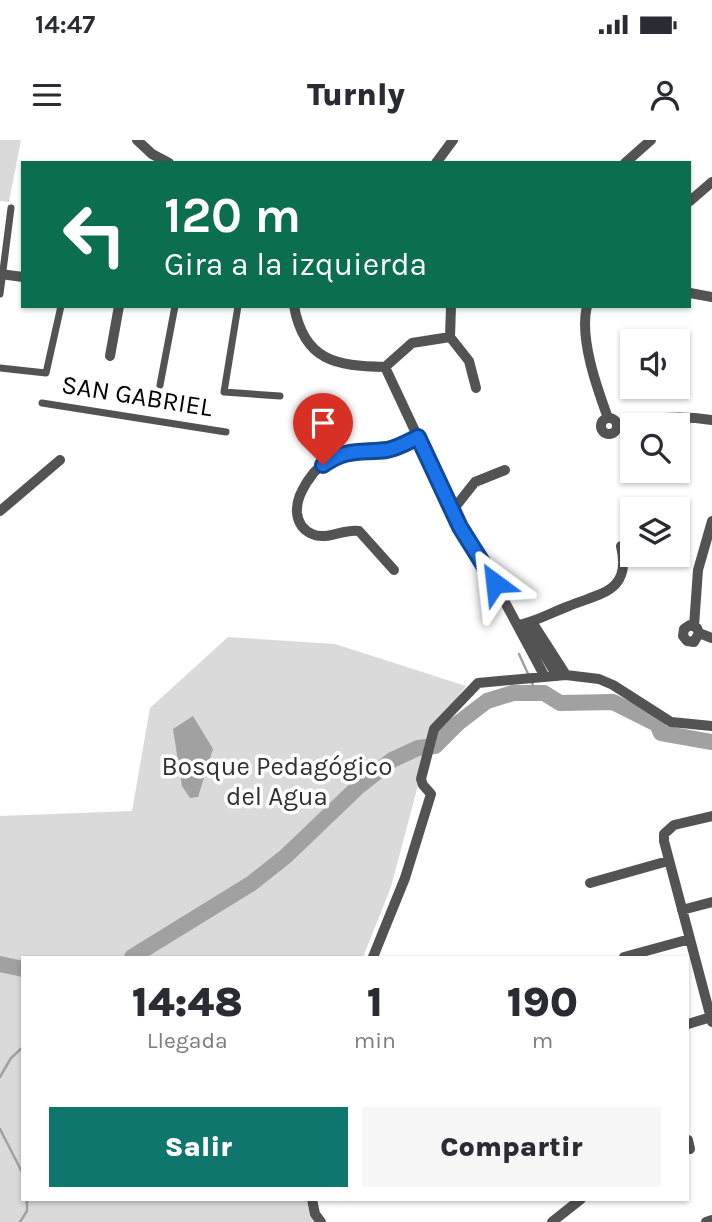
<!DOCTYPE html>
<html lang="es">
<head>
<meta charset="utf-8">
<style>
	body { margin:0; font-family:Karla,sans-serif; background:#f7f7f7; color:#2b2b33; height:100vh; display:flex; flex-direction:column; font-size:26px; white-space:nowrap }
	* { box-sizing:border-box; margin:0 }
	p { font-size:23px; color:#7c7c81 }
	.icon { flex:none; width:38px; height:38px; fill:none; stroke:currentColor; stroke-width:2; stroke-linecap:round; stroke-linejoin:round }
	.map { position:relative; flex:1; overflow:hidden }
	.drawer { position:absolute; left:21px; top:816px; width:668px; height:245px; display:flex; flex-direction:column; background:#fff; border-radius:0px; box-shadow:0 2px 5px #0004 }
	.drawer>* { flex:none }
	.hud { position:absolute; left:21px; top:21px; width:670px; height:147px; border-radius:0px; box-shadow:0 2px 5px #0004; background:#0b6e4f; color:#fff; overflow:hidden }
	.controls { position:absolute; left:620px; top:189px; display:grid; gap:14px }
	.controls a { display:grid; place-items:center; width:70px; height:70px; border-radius:0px; background:#fff; box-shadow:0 2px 5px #0004; font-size:35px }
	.pin { position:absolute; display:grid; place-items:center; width:60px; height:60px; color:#fff; margin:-72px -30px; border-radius:50% 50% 50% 0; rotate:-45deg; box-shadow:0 0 7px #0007 }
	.pin .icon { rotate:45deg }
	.me { position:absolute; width:77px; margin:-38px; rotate:330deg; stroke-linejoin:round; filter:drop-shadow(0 0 5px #0008) }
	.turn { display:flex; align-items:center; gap:24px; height:147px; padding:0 28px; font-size:32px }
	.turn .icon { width:91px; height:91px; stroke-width:2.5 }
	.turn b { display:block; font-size:49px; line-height:60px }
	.eta { display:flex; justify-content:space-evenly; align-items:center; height:119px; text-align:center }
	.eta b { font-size:42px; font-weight:800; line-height:49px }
	.button { display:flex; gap:14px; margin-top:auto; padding:14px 28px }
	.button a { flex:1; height:80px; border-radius:0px; background:#0f766e; color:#fff; font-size:28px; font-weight:800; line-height:80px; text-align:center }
	.button a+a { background:#f7f7f7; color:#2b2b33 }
	.status { display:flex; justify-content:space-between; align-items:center; height:49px; padding:0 35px; background:#fff; direction:ltr }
	.status svg { height:19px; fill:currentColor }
	header { display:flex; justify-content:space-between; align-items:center; height:91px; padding:0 28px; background:#fff; font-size:32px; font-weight:800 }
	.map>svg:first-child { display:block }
</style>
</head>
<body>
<div class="status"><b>14:47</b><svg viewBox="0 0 49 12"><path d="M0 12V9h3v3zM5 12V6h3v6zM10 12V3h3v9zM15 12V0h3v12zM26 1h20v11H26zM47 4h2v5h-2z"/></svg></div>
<header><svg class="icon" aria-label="menu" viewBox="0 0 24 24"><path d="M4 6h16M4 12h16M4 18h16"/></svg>Turnly<svg class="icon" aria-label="person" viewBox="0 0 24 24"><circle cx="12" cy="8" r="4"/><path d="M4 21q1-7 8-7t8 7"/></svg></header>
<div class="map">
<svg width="712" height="1082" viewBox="0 0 712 1082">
	<rect width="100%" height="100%" fill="#fff"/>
	<!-- green -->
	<path fill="#dadada" d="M0,0H21L9,62L0,61Z
		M228,497L335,504L466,546L433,589L391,747L363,817H23V1059H308L318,1082H0V676L132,671L150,568Z"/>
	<!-- water -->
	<path fill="#a1a1a1" d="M193,576L213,609L198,657L190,658L182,646L173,589Z"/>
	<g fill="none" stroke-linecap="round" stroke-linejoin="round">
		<!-- stream -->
		<path stroke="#a1a1a1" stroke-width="2.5" d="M519,514L529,536
			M532,543L537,553
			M0,937L11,918L23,907
			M0,989L23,1034
			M20,1082L27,1071V1059"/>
		<!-- river -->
		<path stroke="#a1a1a1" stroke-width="16" d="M132,817L252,743L286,716L358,647L392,620L418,608L435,606L457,584L487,561L513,553H544L560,563L613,562L657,584L661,593L712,602
			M0,824L23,829"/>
		<!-- pedestrian -->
		<path stroke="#535353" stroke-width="7" d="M0,154L11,68
			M238,166L224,252L280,256
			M0,228L46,233L61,166
			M160,245L175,166
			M42,263L226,292"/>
		<!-- minor -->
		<path stroke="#535353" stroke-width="10" d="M137,0L152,14L169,23
			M436,23L453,0
			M625,23L651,0
			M690,61L712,42
			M0,134L23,137
			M690,153L712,157
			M294,166C304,221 336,226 385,227L460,387L484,423L545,537
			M451,166L450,197L469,221L476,248
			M587,166C579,198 597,248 608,278
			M110,216L119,166
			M385,227L412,203L450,197
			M601 286a8 8 0 1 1 16 0a8 8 0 1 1-16 0Z
			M618,286C650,277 679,275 712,280
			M0,371L60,320
			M452,371L475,342L505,330
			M394,430L359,391C344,388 327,401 312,394C303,390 298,382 297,373C296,361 301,352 307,342C330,306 352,314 388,309C399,308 408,302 418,297
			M532,482L566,535
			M526,484L557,536
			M518,485C536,482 552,472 569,466C600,453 632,452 621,406
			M694,486L698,430L712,381
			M699,493L694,502L687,501L683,496L684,489L690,485L697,488L699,493L712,498
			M712,676L674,685L664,694V701L712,882
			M590,743L668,721
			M682,770L712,762
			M373,817L405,738L431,654L423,645L421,639L434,589L478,543L566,535L599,539L613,545L671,582L712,586
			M624,817L690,799
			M688,884L711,877
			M688,1000L690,1009
			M312,1059L315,1074L321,1082
			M552,1082L581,1059
			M706,1082L712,1080"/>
	</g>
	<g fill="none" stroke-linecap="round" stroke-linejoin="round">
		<defs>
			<path id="route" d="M323,325C347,308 360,313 387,310C398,308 408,302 418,297L460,387L495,443"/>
		</defs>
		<!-- route casing -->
		<use href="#route" stroke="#114b97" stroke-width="18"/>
		<!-- route -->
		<use href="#route" stroke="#1a73e8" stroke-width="12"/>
	</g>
	<g text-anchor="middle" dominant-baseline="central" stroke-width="7" stroke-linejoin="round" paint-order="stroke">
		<!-- street labels -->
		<g font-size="26" fill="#000" stroke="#fff">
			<text transform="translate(137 256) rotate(9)">SAN GABRIEL</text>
		</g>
		<!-- park labels -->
		<g font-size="26" fill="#313131" stroke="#fff">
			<text x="277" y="626">Bosque Pedagógico<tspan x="277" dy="30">del Agua</tspan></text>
		</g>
	</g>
</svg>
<div class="controls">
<a><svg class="icon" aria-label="sound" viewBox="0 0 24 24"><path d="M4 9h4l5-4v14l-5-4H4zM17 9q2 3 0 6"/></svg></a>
<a><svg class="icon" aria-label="search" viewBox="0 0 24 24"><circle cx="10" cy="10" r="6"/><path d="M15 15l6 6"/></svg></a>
<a><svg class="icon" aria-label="layers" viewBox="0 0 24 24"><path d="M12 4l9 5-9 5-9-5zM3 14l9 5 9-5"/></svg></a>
</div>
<div class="pin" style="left:323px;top:325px;background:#d93025"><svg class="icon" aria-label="arrive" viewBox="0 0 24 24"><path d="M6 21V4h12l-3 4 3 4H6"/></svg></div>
<svg class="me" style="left:495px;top:443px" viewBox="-20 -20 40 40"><path d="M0-17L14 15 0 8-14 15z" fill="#1a73e8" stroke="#fff" stroke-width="4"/></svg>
<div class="hud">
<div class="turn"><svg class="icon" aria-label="left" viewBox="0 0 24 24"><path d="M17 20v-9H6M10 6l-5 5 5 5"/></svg><div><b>120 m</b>Gira a la izquierda</div></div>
</div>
<section class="drawer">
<div class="eta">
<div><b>14:48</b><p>Llegada</p></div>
<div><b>1</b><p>min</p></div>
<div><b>190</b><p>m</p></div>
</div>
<div class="button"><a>Salir</a><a>Compartir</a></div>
</section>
</div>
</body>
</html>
